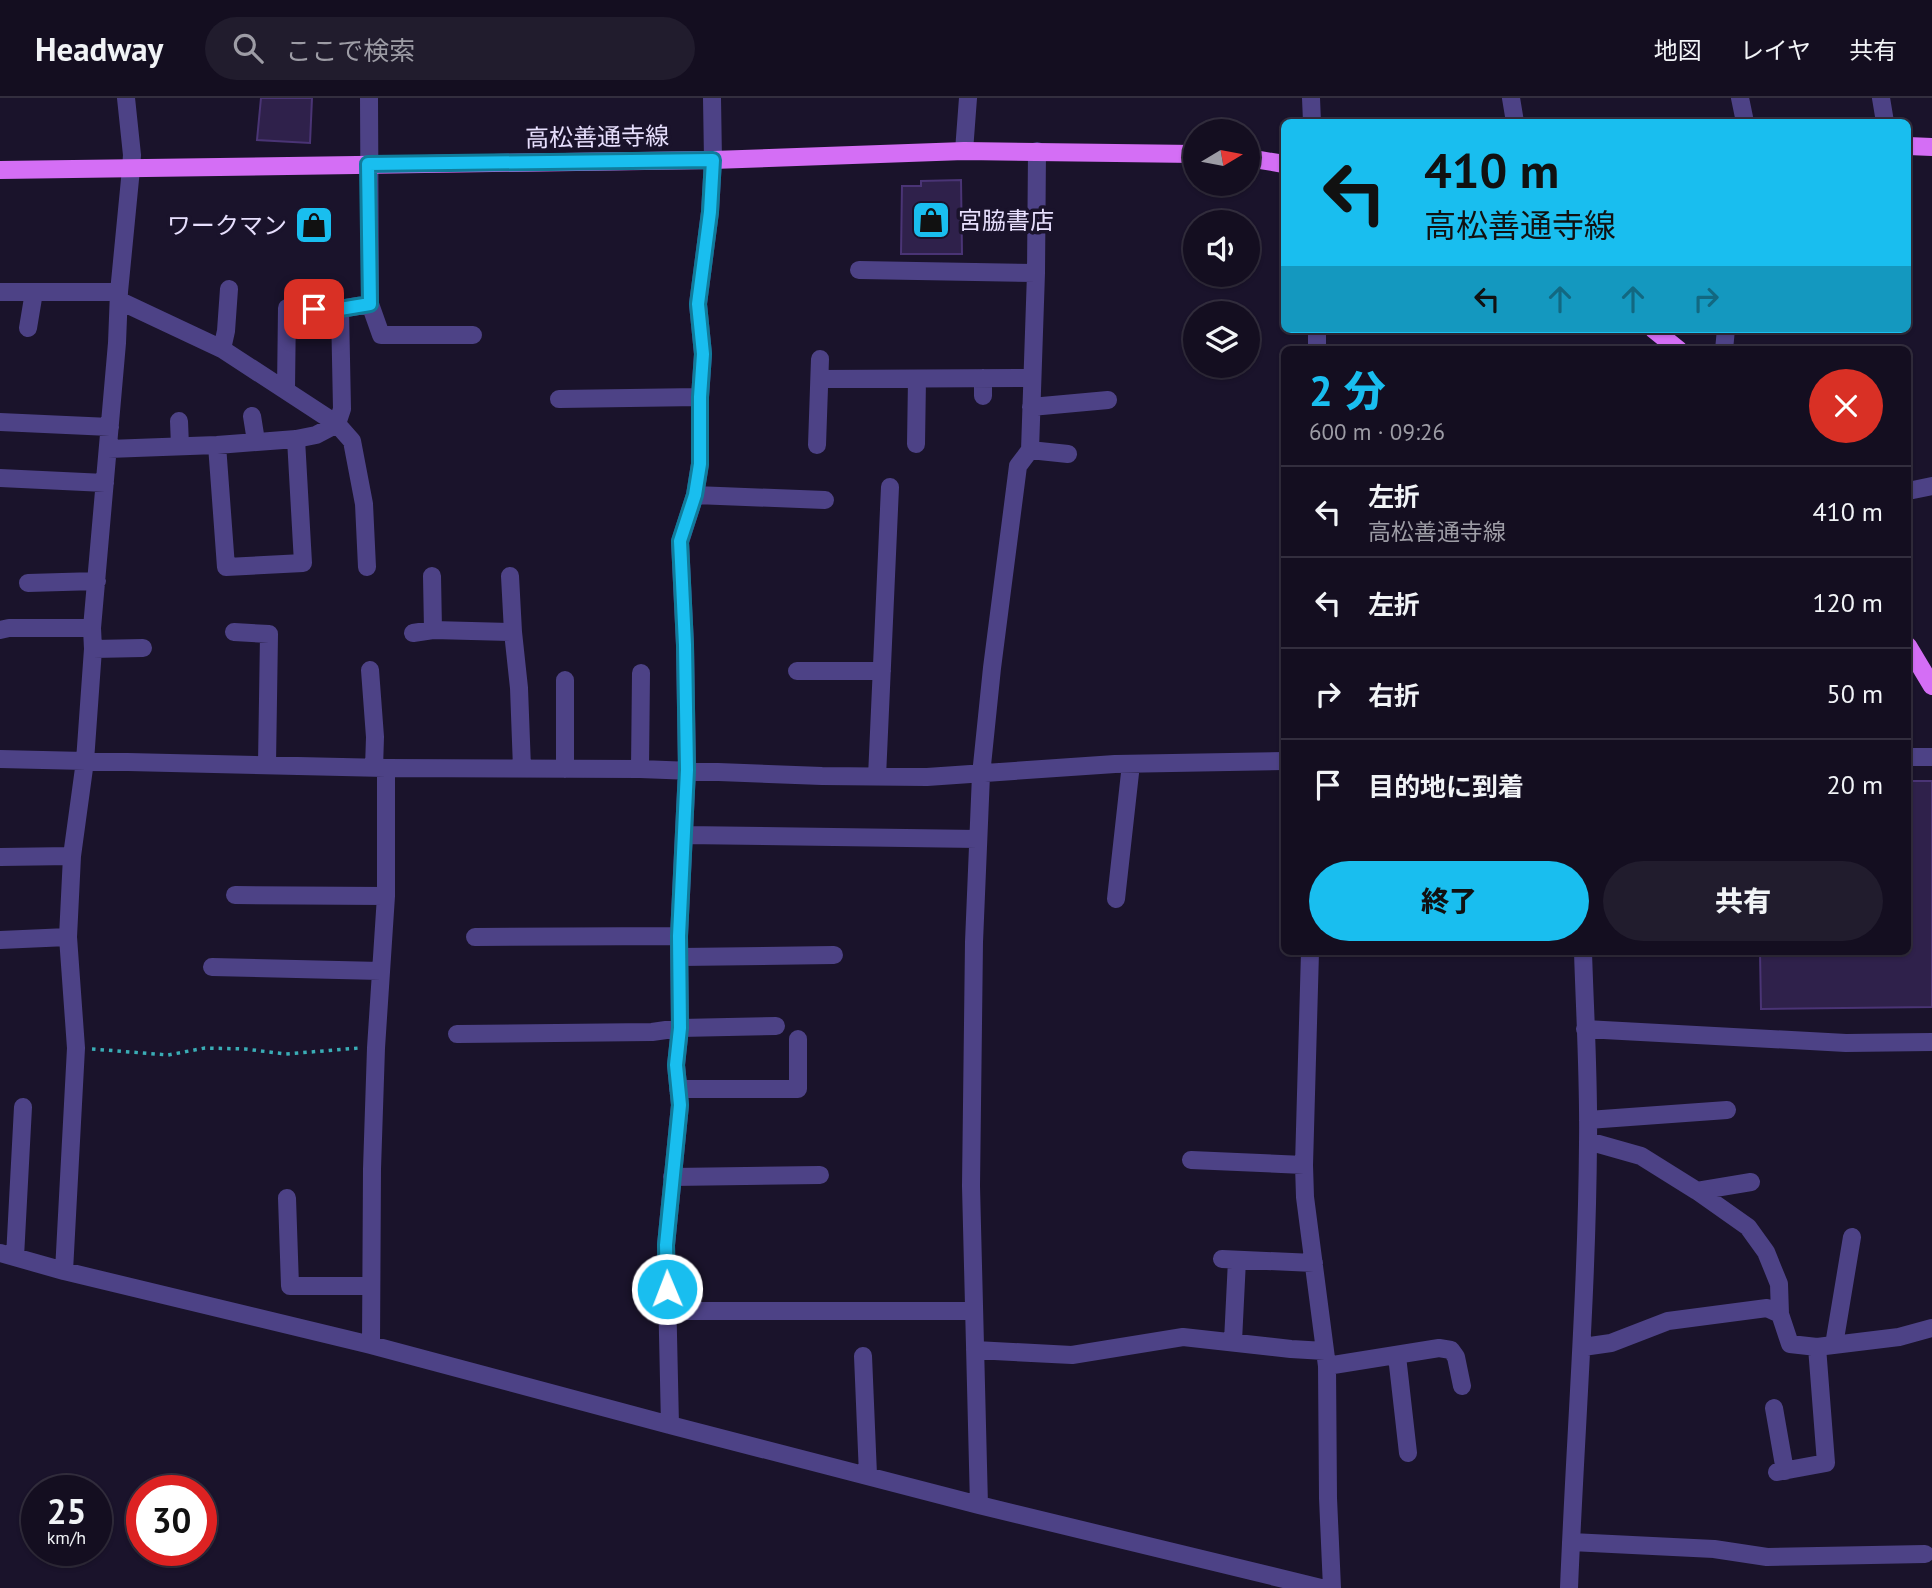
<!DOCTYPE html>
<html lang="ja">
<head>
<meta charset="utf-8">
<style>
	body { margin:0; font-family:"PT Sans","Noto Sans JP",sans-serif; background:#211c2d; color:#f1f3f6; height:100vh; display:flex; flex-direction:column; font-size:26px; white-space:nowrap }
	* { box-sizing:border-box; margin:0 }
	p { font-size:23px; color:#9d9ca5 }
	.icon { flex:none; width:38px; height:38px; fill:none; stroke:currentColor; stroke-width:2; stroke-linecap:round; stroke-linejoin:round }
	.map { position:relative; flex:1; overflow:hidden }
	.drawer { position:absolute; left:1281px; top:248px; width:630px; height:609px; display:flex; flex-direction:column; background:#140e20; border-radius:10px; box-shadow:0 2px 5px #0004,0 0 0 2px #332e3e }
	.drawer>* { flex:none }
	.guide { position:absolute; left:1281px; top:21px; width:630px; height:214px; border-radius:10px; box-shadow:0 2px 5px #0004,0 0 0 2px #332e3e; background:#19beef; color:#111; overflow:hidden }
	.needle { width:46px; rotate:80deg }
	.buttons { position:absolute; left:1183px; top:21px; display:grid; gap:14px }
	.buttons a { display:grid; place-items:center; width:77px; height:77px; border-radius:50%; background:#140e20; box-shadow:0 2px 5px #0004,0 0 0 2px #332e3e; font-size:35px }
	.speed { position:absolute; left:21px; top:1377px; display:flex; gap:14px; font-size:35px; font-weight:700; text-align:center }
	.speed>* { display:grid; place-content:center; width:91px; height:91px; border-radius:50%; background:#140e20; box-shadow:0 2px 5px #0004,0 0 0 2px #332e3e; line-height:1 }
	.speed small { font-size:18px; font-weight:400 }
	.speed .limit { border:10px solid #d22; background:#fff; color:#111 }
	.pin { position:absolute; display:grid; place-items:center; width:60px; height:60px; color:#fff; margin:-30px; border-radius:14px; box-shadow:0 4px 10px #0006 }
	.me { position:absolute; width:77px; margin:-38px; rotate:359deg; stroke-linejoin:round; filter:drop-shadow(0 0 5px #0008) }
	.turn { display:flex; align-items:center; gap:24px; height:147px; padding:0 28px; font-size:32px }
	.turn .icon { width:91px; height:91px; stroke-width:2.5 }
	.turn b { display:block; font-size:49px; line-height:60px }
	.lanes { display:flex; align-items:center; height:66px; padding:0 28px; background:#0003; justify-content:center; gap:35px; direction:ltr }
	.lanes .off { opacity:.35 }
	.round { display:grid; place-items:center; flex:none; width:74px; height:74px; border-radius:37px; background:#211c2d }
	.overview { display:flex; align-items:center; justify-content:space-between; height:119px; padding:0 28px }
	h1 { font-size:42px; font-weight:800; line-height:52px; color:#19beef }
	.primary-button { display:flex; gap:14px; margin-top:auto; padding:14px 28px }
	.primary-button a { flex:1; height:80px; border-radius:42px; background:#19beef; color:#111; font-size:28px; font-weight:800; line-height:80px; text-align:center }
	.primary-button a+a { background:#211c2d; color:#f1f3f6 }
	ul { padding:0; list-style:none }
	li { display:flex; align-items:center; gap:21px; height:91px; padding:0 28px; border-top:2px solid #332e3e }
	li div { flex:1 }
	li b { display:block; font-size:26px }
	li em { font-style:normal }
	header { display:flex; align-items:center; gap:42px; box-sizing:border-box; height:98px; padding:0 35px; background:#140e20; border-bottom:2px solid #332e3e }
	header strong { font-size:33px }
	nav { display:flex; gap:38px; margin-inline-start:auto; font-size:24px }
	.search { width:490px; height:63px; background:#211c2d; display:flex; align-items:center; gap:18px; box-sizing:border-box; padding:0 24px; border-radius:38px; color:#9d9ca5; font-size:26px }
	.map>svg:first-child { display:block }
</style>
</head>
<body>
<header>
<strong>Headway</strong>
<div class="search"><svg class="icon" aria-label="search" viewBox="0 0 24 24"><circle cx="10" cy="10" r="6"/><path d="M15 15l6 6"/></svg>ここで検索</div>
<nav><a>地図</a><a>レイヤ</a><a>共有</a></nav>
</header>
<div class="map">
<svg width="1932" height="1490" viewBox="0 0 1932 1490">
	<rect width="100%" height="100%" fill="#1a132b"/>
	<!-- building -->
	<path fill="#2f214b" stroke="#4a3475" stroke-width="2" d="M261,0H312L310,45L257,42Z
		M961,82L962,156H901L902,88H921V83Z
		M1908,683H1932V909L1761,911L1760,854H1908Z"/>
	<g fill="none" stroke-linecap="round" stroke-linejoin="round">
		<!-- path -->
		<path stroke="#3aadb6" stroke-width="3.5" stroke-dasharray="3.5 5" stroke-linecap="butt" d="M92,951L168,957L205,950L245,951L286,956L359,950"/>
		<!-- minor -->
		<path stroke="#4d4286" stroke-width="18" d="M369,0L370,206L381,237H473
			M1311,0L1312,24
			M1511,0L1515,24
			M1740,0L1745,24
			M1881,0L1885,24
			M964,53L968,0
			M859,172L1036,175
			M0,194H119
			M340,211L342,311L337,326L352,343L364,406L367,469
			M28,230L34,194
			M1317,231V252
			M222,251L226,233L229,191
			M1724,252L1726,231
			M983,280V298
			M820,281L1032,280
			M286,291L287,210L340,211L370,206
			M559,301L700,299
			M1031,309L1108,302
			M252,318L256,343
			M179,323L180,348
			M0,324L110,329
			M916,346L917,281
			M217,347L226,469L303,465L296,341
			M817,347L820,261
			M108,351L217,347L296,341L316,337L337,326L222,251L120,203
			M1030,352L1068,356
			M0,380L105,385
			M1908,393L1932,388
			M695,397L825,402
			M432,478L433,532
			M510,478L513,534L519,590L522,670
			M28,485L97,483
			M0,532L9,530H92
			M234,534L269,536L267,666
			M413,535L433,532L513,534
			M93,551L143,550
			M370,572L375,639L374,670
			M797,573H882
			M565,582V671
			M1908,659H1932
			M0,661L386,670L640,671L822,678L927,679L1115,666L1284,663
			M640,671L641,575
			M877,679L890,389
			M684,737L978,741
			M0,759L72,758
			M235,797L386,798
			M1116,801L1131,666
			M475,839L679,838
			M0,842L68,839
			M1310,854L1304,1067L1305,1099L1327,1268L1328,1400L1332,1490
			M680,859L834,857
			M212,869L381,873
			M1585,931L1846,945L1932,944
			M457,936L652,934L680,930L776,928
			M678,991H798V941
			M1588,1022L1727,1012
			M1588,1043L1641,1058L1697,1093L1748,1129L1766,1154L1779,1186L1780,1216
			M1191,1062L1304,1067
			M672,1079L820,1077
			M1697,1093L1751,1084
			M287,1100L290,1188H371
			M0,1155L64,1173L371,1247L670,1327L979,1407L1321,1490
			M15,1159L23,1009
			M1222,1161L1314,1165
			M64,1173L76,950L68,839L72,758L85,663L93,551L92,530L117,245L119,194L131,71L132,57L126,0
			M667,1213H974
			M1233,1243L1237,1162
			M371,1247L372,1071L376,950L386,798V670
			M1834,1247L1852,1139
			M1583,1249L1611,1245L1668,1223L1767,1210L1780,1216L1790,1246L1817,1249L1826,1365L1777,1374
			M1817,1249L1899,1239L1932,1230
			M975,1252L1072,1257L1183,1239L1291,1251L1325,1253
			M863,1258L868,1377
			M1397,1258L1408,1355
			M1327,1268L1439,1250L1451,1252L1456,1259L1462,1288
			M1774,1310L1785,1373
			M670,1327L666,1147L680,1007L676,967L680,930L679,838L687,672L685,547L680,444L695,397L700,366V299L703,256L698,206L710,114L713,62L712,0
			M979,1407L971,1088L974,844L981,677L992,570L1018,368L1030,352L1036,175L1037,53
			M1571,1444L1714,1451L1767,1459L1925,1456
			M1569,1490C1575,1341 1587,1194 1588,1045C1589,981 1585,918 1583,854"/>
		<!-- major -->
		<path stroke="#d46ef5" stroke-width="18" d="M1908,48L1932,49
			M1248,60L1284,66
			M0,72L713,62L964,53L1195,56
			M1653,231L1679,252
			M1908,548L1932,588"/>
	</g>
	<g fill="none" stroke-linecap="round" stroke-linejoin="round">
		<defs>
			<path id="route" d="M314,211H340L370,206L368,66L713,62L710,114L698,206L703,256L700,299V366L695,397L680,443L685,547L687,672L679,838L680,930L676,967L680,1007L666,1147L667,1191"/>
		</defs>
		<!-- route casing -->
		<use href="#route" stroke="#107c9b" stroke-width="18"/>
		<!-- route -->
		<use href="#route" stroke="#19beef" stroke-width="12"/>
	</g>
	<!-- icons -->
	<defs>
		<symbol id="shop-square" viewBox="-11 -11 22 22"><rect x="-9" y="-9" width="18" height="18" rx="4" fill="#19beef" stroke="#1a132b"/><path d="M-5-2.5h2.3a2.7 3.5 0 0 1 5.4 0H5L5.5 6h-11ZM-1.5-2.5h3a1.5 2.3 0 0 0-3 0Z" fill="#111"/></symbol>
	</defs>
	<g fill-rule="evenodd">
		<use href="#shop-square" x="909" y="100" width="44" height="44"/>
		<use href="#shop-square" x="292" y="105" width="44" height="44"/>
	</g>
	<g text-anchor="middle" dominant-baseline="central" stroke-width="7" stroke-linejoin="round" paint-order="stroke">
		<!-- street labels -->
		<g font-size="24" fill="#e7dffd" stroke="#1a132b">
			<text transform="translate(597 39) rotate(-1)">高松善通寺線</text>
		</g>
		<!-- poi labels -->
		<g font-size="24" fill="#e7dffd" stroke="#1a132b" text-anchor="start">
			<text x="958" y="122">宮脇書店</text>
			<text x="287" y="127" text-anchor="end">ワークマン</text>
		</g>
	</g>
</svg>
<div class="buttons">
<a><svg class="needle" viewBox="-14 -14 28 28"><path d="M0-13l5 13h-10z" fill="#e53935"/><path d="M0 13l5-13h-10z" fill="#9d9ca5"/></svg></a>
<a><svg class="icon" aria-label="sound" viewBox="0 0 24 24"><path d="M4 9h4l5-4v14l-5-4H4zM17 9q2 3 0 6"/></svg></a>
<a><svg class="icon" aria-label="layers" viewBox="0 0 24 24"><path d="M12 4l9 5-9 5-9-5zM3 14l9 5 9-5"/></svg></a>
</div>
<div class="speed"><div>25<small>km/h</small></div><div class="limit">30</div></div>
<div class="pin" style="left:314px;top:211px;background:#d93025"><svg class="icon" aria-label="arrive" viewBox="0 0 24 24"><path d="M6 21V4h12l-3 4 3 4H6"/></svg></div>
<svg class="me" style="left:667px;top:1191px" viewBox="-20 -20 40 40"><circle r="17" fill="#19beef" stroke="#fff" stroke-width="3"/><path d="M0-11L8 9 0 5-8 9z" fill="#fff"/></svg>
<div class="guide">
<div class="turn"><svg class="icon" aria-label="left" viewBox="0 0 24 24"><path d="M17 20v-9H6M10 6l-5 5 5 5"/></svg><div><b>410 m</b>高松善通寺線</div></div>
<div class="lanes"><svg class="icon" aria-label="left" viewBox="0 0 24 24"><path d="M17 20v-9H6M10 6l-5 5 5 5"/></svg><svg class="icon off" aria-label="ahead" viewBox="0 0 24 24"><path d="M12 20V5M6 11l6-6 6 6"/></svg><svg class="icon off" aria-label="ahead" viewBox="0 0 24 24"><path d="M12 20V5M6 11l6-6 6 6"/></svg><svg class="icon off" aria-label="right" viewBox="0 0 24 24"><path d="M7 20v-9h11M14 6l5 5-5 5"/></svg></div>
</div>
<section class="drawer">
<div class="overview"><div><h1>2 分</h1><p>600 m · 09:26</p></div><a class="round" style="background:#d93025;color:#fff"><svg class="icon" aria-label="close" viewBox="0 0 24 24"><path d="M6 6l12 12M18 6L6 18"/></svg></a></div>
<ul>
<li><svg class="icon" aria-label="left" viewBox="0 0 24 24"><path d="M17 20v-9H6M10 6l-5 5 5 5"/></svg><div><b>左折</b><p>高松善通寺線</p></div><em>410 m</em></li>
<li><svg class="icon" aria-label="left" viewBox="0 0 24 24"><path d="M17 20v-9H6M10 6l-5 5 5 5"/></svg><div><b>左折</b></div><em>120 m</em></li>
<li><svg class="icon" aria-label="right" viewBox="0 0 24 24"><path d="M7 20v-9h11M14 6l5 5-5 5"/></svg><div><b>右折</b></div><em>50 m</em></li>
<li><svg class="icon" aria-label="arrive" viewBox="0 0 24 24"><path d="M6 21V4h12l-3 4 3 4H6"/></svg><div><b>目的地に到着</b></div><em>20 m</em></li>
</ul>
<div class="primary-button"><a>終了</a><a>共有</a></div>
</section>
</div>
</body>
</html>
